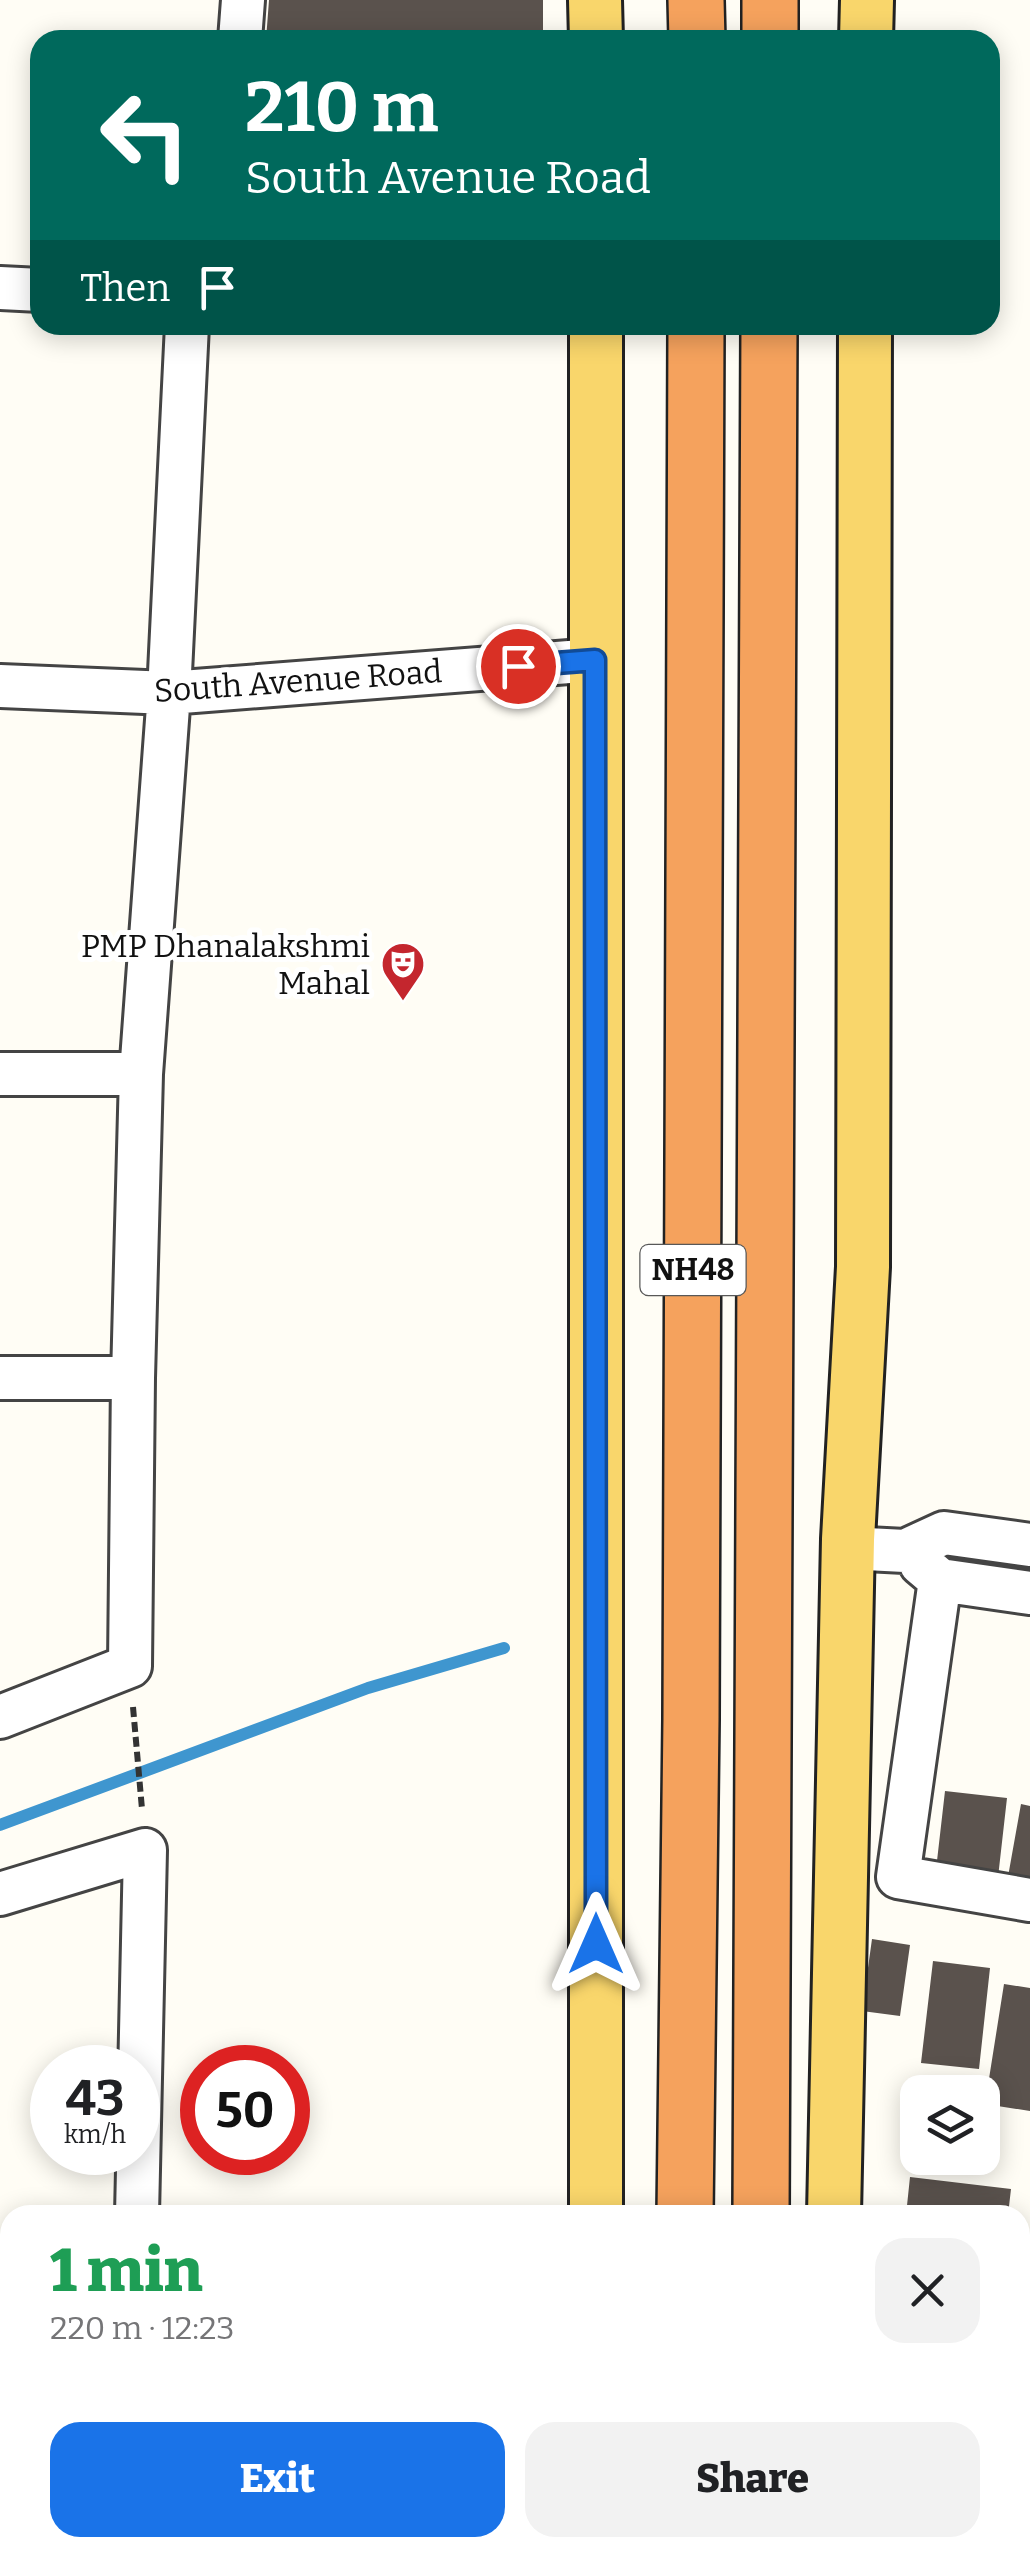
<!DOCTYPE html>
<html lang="en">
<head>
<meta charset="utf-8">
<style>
	body { margin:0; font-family:Bitter,serif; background:#f2f2f2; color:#202124; height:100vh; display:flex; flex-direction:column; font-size:38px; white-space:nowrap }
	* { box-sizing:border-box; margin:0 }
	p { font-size:32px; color:#757577 }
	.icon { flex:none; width:55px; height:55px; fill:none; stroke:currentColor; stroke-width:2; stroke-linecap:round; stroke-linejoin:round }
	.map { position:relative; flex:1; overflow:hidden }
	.details { position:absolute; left:0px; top:2205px; width:1030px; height:352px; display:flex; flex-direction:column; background:#fff; border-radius:30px 30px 0 0; box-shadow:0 5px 25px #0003 }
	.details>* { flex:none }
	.banner { position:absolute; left:30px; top:30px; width:970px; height:305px; border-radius:30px; box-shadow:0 5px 25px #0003; background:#00695c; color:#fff; overflow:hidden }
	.fabs { position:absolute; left:900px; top:2075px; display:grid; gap:20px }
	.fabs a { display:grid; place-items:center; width:100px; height:100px; border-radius:20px; background:#fff; box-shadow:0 5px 25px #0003; font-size:50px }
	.speed { position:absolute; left:30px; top:2045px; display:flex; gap:20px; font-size:50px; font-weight:700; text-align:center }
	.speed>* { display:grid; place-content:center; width:130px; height:130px; border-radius:50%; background:#fff; box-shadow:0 5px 25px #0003; line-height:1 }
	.speed small { font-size:25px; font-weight:400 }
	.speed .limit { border:15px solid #d22; background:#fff; color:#111 }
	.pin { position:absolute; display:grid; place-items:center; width:85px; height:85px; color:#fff; margin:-42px; border:5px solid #fff; border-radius:50%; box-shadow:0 2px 10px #0007 }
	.me { position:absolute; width:110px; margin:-55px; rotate:0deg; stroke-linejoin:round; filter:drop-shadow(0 0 8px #0008) }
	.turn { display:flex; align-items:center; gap:35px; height:210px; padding:0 50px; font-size:45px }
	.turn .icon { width:130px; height:130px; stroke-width:2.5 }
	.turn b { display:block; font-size:70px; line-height:85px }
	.then { display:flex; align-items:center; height:95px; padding:0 50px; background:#0003; gap:20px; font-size:38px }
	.round { display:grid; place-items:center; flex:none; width:105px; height:105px; border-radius:30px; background:#f2f2f2 }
	.headline { display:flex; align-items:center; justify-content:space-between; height:170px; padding:0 50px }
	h1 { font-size:60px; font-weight:800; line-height:75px; color:#1e9e55 }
	.action { display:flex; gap:20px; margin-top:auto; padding:20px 50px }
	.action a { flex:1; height:115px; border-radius:30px; background:#1a73e8; color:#fff; font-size:40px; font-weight:800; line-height:115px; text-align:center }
	.action a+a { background:#f2f2f2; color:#202124 }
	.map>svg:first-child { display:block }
</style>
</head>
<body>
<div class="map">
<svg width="1030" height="2556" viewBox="0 0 1030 2556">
	<rect width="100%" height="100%" fill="#fffdf5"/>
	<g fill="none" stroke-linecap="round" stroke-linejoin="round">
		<!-- stream -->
		<path stroke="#3f96cf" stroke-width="12" d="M0,1825L368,1688L504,1648"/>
	</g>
	<!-- building -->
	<path fill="#5a524d" d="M269,0H543V40H266Z
		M945,1791L1007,1798L996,1895L934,1887Z
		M1021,1804L1030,1806V1904L1004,1899Z
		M872,1939L910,1945L900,2016L862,2011Z
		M933,1961L990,1968L979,2069L921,2063Z
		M1004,1984L1030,1988V2111L985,2104Z
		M910,2177L1011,2189L1008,2215H906Z
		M874,2548H953L952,2556H874Z"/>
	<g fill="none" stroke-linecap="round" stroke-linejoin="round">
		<defs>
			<path id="minor" d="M240,40L243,0
				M0,288L40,290
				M0,686L169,693L595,660
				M0,1074H141
				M0,1378H133L130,1666L0,1717
				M133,1378L141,1074L169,693L187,325
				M847,1548L905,1551L944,1533L1030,1545
				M921,1564L940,1580L1030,1593
				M940,1580L898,1877L1030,1900
				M0,1894L145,1850L137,2215
				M130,2556V2548"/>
			<path id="major" d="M595,0L596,40
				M866,40L867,0
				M596,2215V325
				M834,2215L848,1539L863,1267L865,325
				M596,2548V2556
				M825,2556V2548"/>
			<path id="highway" d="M696,0L697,40
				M770,0V40
				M685,2215L691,1719L696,325
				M761,2215L769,325
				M681,2556V2548
				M759,2556V2548"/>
		</defs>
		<!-- minor casing -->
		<use href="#minor" stroke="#444" stroke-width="48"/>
		<!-- major casing -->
		<use href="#major" stroke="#222" stroke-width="58"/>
		<!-- highway casing -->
		<use href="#highway" stroke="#222" stroke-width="60"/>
		<!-- path -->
		<path stroke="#333" stroke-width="6" stroke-dasharray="10 5" stroke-linecap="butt" d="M133,1707L142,1809"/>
		<!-- minor -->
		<use href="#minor" stroke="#fff" stroke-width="42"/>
		<!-- major -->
		<use href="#major" stroke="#f9d66b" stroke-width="52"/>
		<!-- highway -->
		<use href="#highway" stroke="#f5a25d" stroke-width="55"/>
	</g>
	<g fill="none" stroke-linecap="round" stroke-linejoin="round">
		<defs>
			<path id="route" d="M518,666L595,660L596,1944"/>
		</defs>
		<!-- route casing -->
		<use href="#route" stroke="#114b97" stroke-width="25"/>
		<!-- route -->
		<use href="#route" stroke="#1a73e8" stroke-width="18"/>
	</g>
	<!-- icons -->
	<defs>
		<symbol id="theatre-pin" viewBox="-11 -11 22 30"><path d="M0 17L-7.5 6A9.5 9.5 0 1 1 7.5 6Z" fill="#c4262e" stroke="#fff"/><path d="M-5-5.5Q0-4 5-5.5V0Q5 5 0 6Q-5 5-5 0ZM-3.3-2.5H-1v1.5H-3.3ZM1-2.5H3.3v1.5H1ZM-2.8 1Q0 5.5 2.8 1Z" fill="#fff"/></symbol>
	</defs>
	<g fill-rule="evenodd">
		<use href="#theatre-pin" x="378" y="939" width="50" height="68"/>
	</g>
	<g text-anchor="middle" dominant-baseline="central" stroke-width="10" stroke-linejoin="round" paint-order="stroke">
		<!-- shield labels -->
		<rect fill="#fff" stroke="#585858" stroke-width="2.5" x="640.5" y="1245" width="105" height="50" rx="8"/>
		<g font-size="30" font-weight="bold" fill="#111">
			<text x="693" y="1270">NH48</text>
		</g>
		<!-- street labels -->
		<g font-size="32" fill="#111" stroke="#fff">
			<text transform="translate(298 681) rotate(-4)">South Avenue Road</text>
		</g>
		<!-- poi labels -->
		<g font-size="32" fill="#111" stroke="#fff" text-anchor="end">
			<text x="370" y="946">PMP Dhanalakshmi<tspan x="370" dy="37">Mahal</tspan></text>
		</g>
	</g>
</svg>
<div class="fabs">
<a><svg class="icon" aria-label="layers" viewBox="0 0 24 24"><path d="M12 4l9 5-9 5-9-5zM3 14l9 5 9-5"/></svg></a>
</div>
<div class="speed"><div>43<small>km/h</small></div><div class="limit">50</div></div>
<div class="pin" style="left:518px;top:666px;background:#d93025"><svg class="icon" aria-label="arrive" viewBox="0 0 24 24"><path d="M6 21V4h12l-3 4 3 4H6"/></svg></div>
<svg class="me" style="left:596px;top:1944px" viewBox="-20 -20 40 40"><path d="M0-17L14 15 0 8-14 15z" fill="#1a73e8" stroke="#fff" stroke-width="4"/></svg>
<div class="banner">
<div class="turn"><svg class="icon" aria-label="left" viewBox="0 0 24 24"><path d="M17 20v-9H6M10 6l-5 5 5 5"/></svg><div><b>210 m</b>South Avenue Road</div></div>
<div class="then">Then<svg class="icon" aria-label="arrive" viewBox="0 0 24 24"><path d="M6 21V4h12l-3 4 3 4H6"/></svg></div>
</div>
<section class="details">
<div class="headline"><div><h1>1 min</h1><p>220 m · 12:23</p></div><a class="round"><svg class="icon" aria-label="close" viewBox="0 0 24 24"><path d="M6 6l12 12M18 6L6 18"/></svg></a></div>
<div class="action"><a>Exit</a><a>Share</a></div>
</section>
</div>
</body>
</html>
